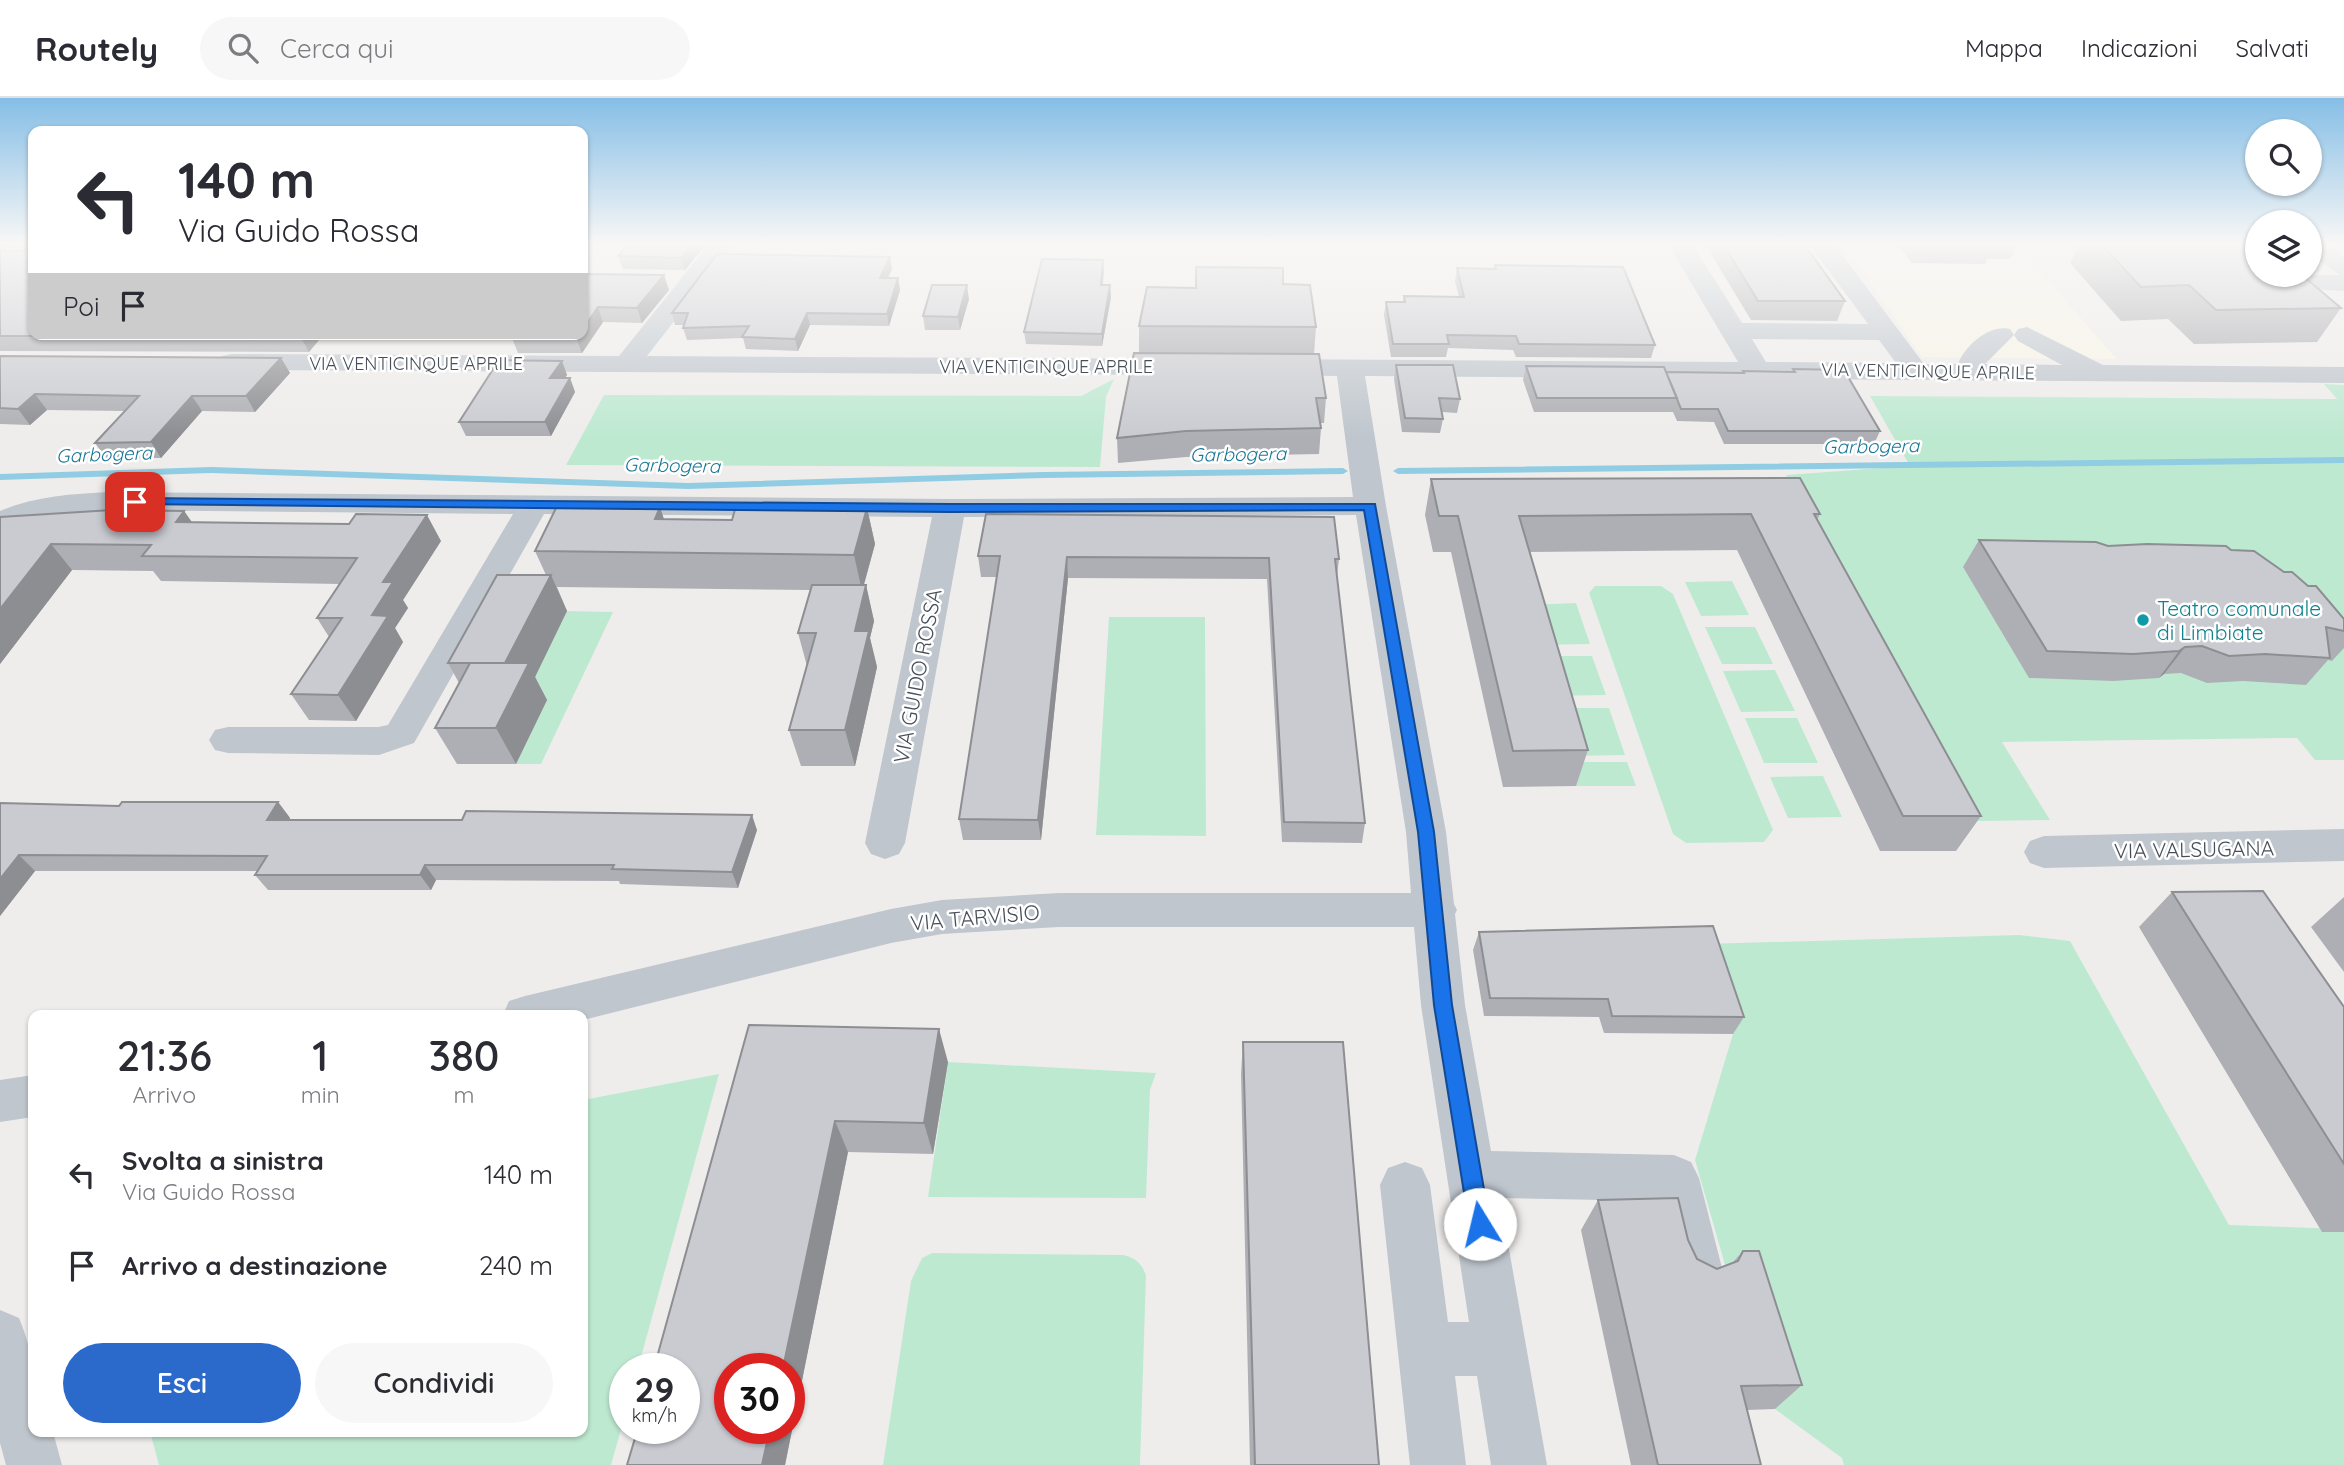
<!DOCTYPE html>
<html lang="it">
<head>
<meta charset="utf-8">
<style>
	body { margin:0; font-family:Quicksand,sans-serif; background:#f7f7f7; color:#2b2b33; height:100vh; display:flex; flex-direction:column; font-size:26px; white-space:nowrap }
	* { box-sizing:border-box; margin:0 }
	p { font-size:23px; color:#7c7c81 }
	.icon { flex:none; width:38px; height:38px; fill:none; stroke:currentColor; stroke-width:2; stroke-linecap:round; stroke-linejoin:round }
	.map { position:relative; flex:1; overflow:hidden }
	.side { position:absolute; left:28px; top:912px; width:560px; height:427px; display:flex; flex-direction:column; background:#fff; border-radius:14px; box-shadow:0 2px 5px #0004 }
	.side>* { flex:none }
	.guide { position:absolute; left:28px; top:28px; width:560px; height:214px; border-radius:14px; box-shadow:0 2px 5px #0004; background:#fff; color:#2b2b33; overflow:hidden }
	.controls { position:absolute; left:2245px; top:21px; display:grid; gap:14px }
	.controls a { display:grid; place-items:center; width:77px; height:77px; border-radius:50%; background:#fff; box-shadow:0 2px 5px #0004; font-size:35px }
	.speed { position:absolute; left:609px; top:1255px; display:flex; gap:14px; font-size:35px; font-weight:700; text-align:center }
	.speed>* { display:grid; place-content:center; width:91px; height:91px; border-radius:50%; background:#fff; box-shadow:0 2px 5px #0004; line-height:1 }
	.speed small { font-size:18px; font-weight:400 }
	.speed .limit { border:10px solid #d22; background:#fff; color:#111 }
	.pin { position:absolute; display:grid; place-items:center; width:60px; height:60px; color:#fff; margin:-30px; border-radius:14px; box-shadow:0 4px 10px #0006 }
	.me { position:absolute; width:77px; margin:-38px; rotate:351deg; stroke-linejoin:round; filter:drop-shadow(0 0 5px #0008) }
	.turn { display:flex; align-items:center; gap:24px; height:147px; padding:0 35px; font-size:32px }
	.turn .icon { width:91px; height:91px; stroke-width:2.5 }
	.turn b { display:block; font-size:49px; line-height:60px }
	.then { display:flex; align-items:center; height:66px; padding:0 35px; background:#0003; gap:14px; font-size:26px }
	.eta { display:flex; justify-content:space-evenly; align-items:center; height:119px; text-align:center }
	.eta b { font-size:42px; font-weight:600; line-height:49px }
	.button { display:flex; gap:14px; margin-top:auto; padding:14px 35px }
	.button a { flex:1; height:80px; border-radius:42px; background:#2b6aca; color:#fff; font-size:28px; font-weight:600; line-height:80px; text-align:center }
	.button a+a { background:#f7f7f7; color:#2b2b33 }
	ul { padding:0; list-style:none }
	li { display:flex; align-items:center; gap:21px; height:91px; padding:0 35px }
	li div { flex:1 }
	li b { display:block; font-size:26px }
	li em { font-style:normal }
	header { display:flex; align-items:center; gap:42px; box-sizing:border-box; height:98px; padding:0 35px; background:#fff; border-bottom:2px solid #e1e1e2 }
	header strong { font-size:33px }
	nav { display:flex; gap:38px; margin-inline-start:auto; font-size:24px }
	.search { width:490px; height:63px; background:#f7f7f7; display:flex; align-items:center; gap:18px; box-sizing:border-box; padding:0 24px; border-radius:38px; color:#7c7c81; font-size:26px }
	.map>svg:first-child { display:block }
</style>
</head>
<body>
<header>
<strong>Routely</strong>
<div class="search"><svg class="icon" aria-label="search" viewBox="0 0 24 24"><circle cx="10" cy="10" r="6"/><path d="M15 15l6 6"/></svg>Cerca qui</div>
<nav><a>Mappa</a><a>Indicazioni</a><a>Salvati</a></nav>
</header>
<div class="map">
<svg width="2344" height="1367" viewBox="0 0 2344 1367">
	<rect width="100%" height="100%" fill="#efedec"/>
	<!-- commercial -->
	<path fill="#f9f4e6" d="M1843,146H2015L2117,261L1922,259Z"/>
	<!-- green -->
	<path fill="#bee9d1" d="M1114,281L1106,299L1100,369L566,367L604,297L1081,298Z
		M2324,286L2344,287V662H2315L2297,640L2002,644L2050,722L1978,723L1786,377L1910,368L1870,298L2337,301Z
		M1732,483L1749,517L1701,518L1685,484Z
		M1595,488H1661L1673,496L1773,732L1764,744L1686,745L1673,736L1589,495Z
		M1576,505L1590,546L1537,547L1526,507Z
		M567,513L613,514L541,666H516L547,602L524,601Z
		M1109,519H1205L1206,738L1096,737Z
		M1705,529H1755L1773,566H1722Z
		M1539,558H1592L1606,597L1551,598Z
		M1775,572L1795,613L1741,614L1723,573Z
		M1554,610H1609L1625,657L1567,658Z
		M1745,620H1797L1818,665H1764Z
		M1569,664H1627L1636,688H1576Z
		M1823,678L1842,719L1788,720L1770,679Z
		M2019,837L2070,843L2229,1127L2344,1131V1367H1844L1842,1360L1775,1311L1737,1184L1729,1181L1695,1062L1733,936L1704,846Z
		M948,964L1156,975L1150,992L1146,1100L928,1099Z
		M719,976L638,1270H625V1317L611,1367H159L150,1334H583V1002Z
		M932,1155L1123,1157C1136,1160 1141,1165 1146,1177L1140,1367H883L911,1183L922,1160Z"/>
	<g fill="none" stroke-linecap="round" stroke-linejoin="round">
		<!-- stream -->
		<path fill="#90cde2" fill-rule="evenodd" d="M2344,359V365L1398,376L1393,373L1398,370Z
			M211,369L688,385L1044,374L1343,370L1348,373L1343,376L1044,380L688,391L211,375L0,382V376Z"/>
		<!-- minor -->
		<path fill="#bfc6cd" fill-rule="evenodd" d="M709,146H734L647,258L1183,261L1193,263L1197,269L1193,275L1183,277L232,272L222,270L218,264L222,258L232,256L619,258Z
			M1668,146H1692L1742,225L1868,226L1809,146H1834L1924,266H1958C1965,247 1990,226 2010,231L2014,237L2018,231L2027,229L2103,267L2344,269V285L1365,278L1386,408L1446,734L1454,806L1457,812L1455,816L1465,907L1491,1053L1674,1057L1691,1064L1699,1080L1722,1170L1714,1188L1696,1196L1678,1188L1670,1170L1655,1103L1500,1100L1547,1367H1491L1477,1278H1455L1466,1367H1410L1380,1087L1388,1070L1405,1064L1422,1070L1430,1087L1448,1224H1469L1421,907L1414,829H1059L942,836L891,845L583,922V917H503L509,903L525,898L891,811L942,802L1059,795H1411L1406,734L1356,417L964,419L905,745L899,756L885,761L871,756L865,745L932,419L544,416L414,645L379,657L228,655L215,652L209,642L215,632L228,629H378L388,627L513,416L109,412L43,419L0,436V413C35,398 72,396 109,394L950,401L1353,399L1337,278L1268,277L1258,275L1254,269L1258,263L1268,261L1738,264ZM2014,237L2018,243L2062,267L1985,266ZM1752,241L1879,242L1896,265L1766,264Z
			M2310,146H2328L2344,159V193L2272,189L2268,184L2272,179L2280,177H2340L2310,156Z
			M2344,731V763L2044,770L2030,765L2024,754L2030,743L2044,738Z
			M33,977V1019L0,1024V982Z
			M0,1212L19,1220C37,1263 33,1289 33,1334H53L62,1367H6L0,1345Z"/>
	</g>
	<!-- wall -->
	<path fill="#aeafb4" d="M0,146H33V236H366L323,237L309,254L0,253V152L25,153V150L0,149Z
		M628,146H706L685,172L623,171L618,158Z
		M1705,146H1804L1845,203L1837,223L1751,222Z
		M1897,146H2017L2010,161H1987L1985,166L1912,165Z
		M2080,146H2258L2341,210L2317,244L2194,246L2168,221L2121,223L2070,165Z
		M1103,162V187H1110L1111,199L1102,248L1026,246L1024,234Z
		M1495,167L1655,247L1651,260L1516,259L1513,252L1448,250L1446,259H1391L1384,217L1386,204H1403L1404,198L1459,199L1455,183L1457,170L1494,171Z
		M892,171L888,180H898L900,192L889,228L810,227L798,253L746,251L743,240L687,242L683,230L684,227H675L672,215Z
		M583,176L664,177L669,192L642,225L603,224L582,255H518L512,240Z
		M1283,186L1316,229L1314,256L1326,300L1324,325H1320L1321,330L1319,356L1186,359L1118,365L1117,340L1139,255V228L1196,190Z
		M969,201L960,232H925L923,218Z
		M0,258L281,260L290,275L255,314L202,313L161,360H106L95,345L125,313L47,312L30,327L0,326Z
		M562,263L567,277L565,280H570L575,294L551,338H466L459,324Z
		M1396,267L1460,301L1457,315L1442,314L1443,321L1440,335L1402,334L1394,281Z
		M1526,268L1666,274L1742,275L1743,273L1792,274L1793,271L1880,333L1874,346H1724L1714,324L1677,323L1673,314H1534L1523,282Z
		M1431,381L1820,416L1817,422L1981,718L1956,753H1880L1737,452L1530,454L1588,652L1576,688L1503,689L1451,454H1433L1425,417Z
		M867,410L875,446L864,487H866L874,523L870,540L877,569L855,668H801L789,632L807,568L798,535L810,492L557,489L567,513L535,579L547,602L516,666H457L435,630L459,585L448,565L546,477L535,453L664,421L732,422Z
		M184,413L192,424L441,443L403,502L408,510L395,530L403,544L356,623L309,622L291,596L329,539L317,520L340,486L161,483L153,473L72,472L0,566V419Z
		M1979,442L2108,448L2231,452L2344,521V550L2332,563L2328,562L2306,587L2243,583L2207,585L2181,575L2164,576L2159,580L2113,583L2029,580L1963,469Z
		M978,458L1339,461L1337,478L1365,725L1362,745L1282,744L1267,481L1068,480L1041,742H963L959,721L997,479H981Z
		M278,704L290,720L289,722L757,732L738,790L620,786L619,783L436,782L431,792H268L255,777L258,773H35L0,818V705L119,708Z
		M2172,794L2344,909V1134H2322L2139,829Z
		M2344,799V874L2311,829Z
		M1479,834L1744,919L1733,936L1604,935L1599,919L1484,918L1473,852Z
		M749,927L948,964L933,1056L848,1054L785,1367H627Z
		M1243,944L1379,1367H1250L1241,976Z
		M1598,1102L1688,1142L1697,1161L1717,1171L1733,1164L1743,1153L1802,1287L1775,1311L1747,1312L1761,1367H1631L1581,1132Z"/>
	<!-- shaded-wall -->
	<path fill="#8d8e92" d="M692,146H706L685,172L681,160Z
		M890,159L892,171L882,192L880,180Z
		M1103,162L1104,174L1101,199V187Z
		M664,177L669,192L642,225L637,210Z
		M898,180L900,192L889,228L887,216Z
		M967,187L969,201L960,232L958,219Z
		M1110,187L1111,199L1102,248V236Z
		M598,209L603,224L582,255L576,240L579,236H583V231Z
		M807,215L810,227L798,253L795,241Z
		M302,236H323V237L309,254L300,238Z
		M281,260L290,275L255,314L246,298Z
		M562,263L567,277L556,294L550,280Z
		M570,280L575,294L551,338L545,324Z
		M35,296L47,312L30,327L18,311Z
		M192,298L202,313L161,360L151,344Z
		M660,409L672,445L655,421Z
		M867,410L875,446L862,493L854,457Z
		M184,413L202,439L176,424Z
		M427,417L441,443L403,502L408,510L395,530L403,544L356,623L338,597L372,517L383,484Z
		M51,446L72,472L0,566V511Z
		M1067,459L1068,480L1041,742L1038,722Z
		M551,477L567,513L535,579L547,602L516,666L496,630L505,565Z
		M866,487L874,523L870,540L877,569L855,668L845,632L855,533Z
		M2185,549L2164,576L2159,580L2179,553Z
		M278,704L290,720L280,738L267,722Z
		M752,717L757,732L738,790L732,774Z
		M19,757L35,773L0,818V781Z
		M425,767L436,782L431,792L420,777Z
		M939,931L948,964L933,1056L924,1025Z
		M835,1023L848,1054L785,1367H762L770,1330H789V1270H783Z"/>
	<!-- building -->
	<path fill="#cacbd1" stroke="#8d8e92" stroke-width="2" d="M25,146H33V236H302L300,238H0V152L25,153Z
		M628,146H692L681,160L618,158Z
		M1723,146H1804L1845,203H1758Z
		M2101,146H2258V177H2302L2341,210L2216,212L2189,187L2141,189Z
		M717,156L890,159L880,180H898L887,216L807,215L795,241L742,239L749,228L683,230L688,215H672Z
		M1042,161L1103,162L1101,187H1110L1102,236L1024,234Z
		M1495,167L1623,169L1655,247L1519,246L1516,238L1447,237L1449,246H1393L1386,204H1405L1404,198L1464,199L1457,170L1496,171Z
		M1196,169L1283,170V186L1310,187L1316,229L1139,228L1147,189L1196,190Z
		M583,176L664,177L637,210L598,209L583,231Z
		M932,187H967L958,219L923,218Z
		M514,236H579L576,240H512Z
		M1134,255L1319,256L1326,300H1316L1321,330L1186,333L1117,340Z
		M0,258L281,260L246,298H192L151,344L95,345L139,298L35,296L18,311L0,310Z
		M499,262L562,263L550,280H570L545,324H459Z
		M1396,267H1453L1460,301L1439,300L1443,321L1405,320Z
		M1526,268L1664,269L1677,300H1537Z
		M1793,271L1844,272L1880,333H1728L1718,311H1681L1666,274L1744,275L1743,273L1795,274Z
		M1800,380L1820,416H1814L1981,718H1903L1751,416L1519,418L1588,652L1513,653L1458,418H1439L1431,381Z
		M557,408L660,409L655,421L732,422L736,408L867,410L854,457L535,453Z
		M112,412L184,413L176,424L349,426L356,416L427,417L383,484H393L372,517L388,518L338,597L291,596L342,520H317L357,460L142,458L151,447L51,446L0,511V419Z
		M986,416L1334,419L1339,461H1335L1365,725L1284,724L1269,460L1067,459L1038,722L959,721L1000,458H978Z
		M1979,442L2096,444L2108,448L2147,446L2226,448L2231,452L2254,453L2284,474H2292L2308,488H2316L2344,521V533L2326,529L2330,560L2265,556L2229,558L2202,548L2185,549L2179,553L2133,556L2047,553Z
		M497,477H551L505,565H448Z
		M812,487H866L855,533H869L845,632H789L816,535H798Z
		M470,565H529L496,630H435Z
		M122,704H278L267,722H462L466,713L752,717L732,774L612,771L614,767H425L420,777H255L267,758L19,757L0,781V705L119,708Z
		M2263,793L2344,909V1066L2172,794Z
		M1713,828L1744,919L1612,918L1608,901L1490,900L1479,834Z
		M749,927L939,931L924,1025L835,1023L783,1270H730V1330H770L762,1367H627L638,1330H684V1270H654Z
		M1243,944H1343L1379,1367H1255Z
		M1678,1100L1688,1142L1697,1161L1717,1171L1738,1163L1743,1153H1759L1802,1287L1741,1288L1761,1367H1658L1598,1102Z"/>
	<!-- sky -->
	<linearGradient id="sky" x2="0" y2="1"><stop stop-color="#85bee6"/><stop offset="0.43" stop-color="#f8f7f6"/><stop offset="1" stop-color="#f8f7f6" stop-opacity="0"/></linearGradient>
	<rect width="2344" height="338" fill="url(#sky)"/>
	<!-- route -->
	<path fill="#1a73e8" stroke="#114b97" stroke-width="2" d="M135,400L950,406H1375L1434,734L1452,907L1490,1126L1487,1133L1480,1136L1472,1133L1469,1126L1434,907L1418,734L1364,412L950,414L131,406L129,404Z"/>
	<!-- markers -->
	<circle fill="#0f9aa8" stroke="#fff" stroke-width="2.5" cx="2143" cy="522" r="7"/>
	<g text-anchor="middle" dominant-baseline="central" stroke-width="5" stroke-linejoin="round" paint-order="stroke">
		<!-- far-street labels -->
		<g font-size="18" fill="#474f58" stroke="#fff">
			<text x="416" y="265">VIA VENTICINQUE APRILE</text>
			<text x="1046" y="268">VIA VENTICINQUE APRILE</text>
			<text transform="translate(1928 273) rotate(1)">VIA VENTICINQUE APRILE</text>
		</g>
		<!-- far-water labels -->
		<g font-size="19" font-style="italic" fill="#1a7897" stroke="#fff">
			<text transform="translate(1871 348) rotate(-1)">Garbogera</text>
			<text transform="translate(104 356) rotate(-2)">Garbogera</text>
			<text transform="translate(1238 356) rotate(-1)">Garbogera</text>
			<text transform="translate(672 367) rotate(1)">Garbogera</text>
		</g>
		<!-- culture labels -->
		<g font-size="21" fill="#0d838f" stroke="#fff" text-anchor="start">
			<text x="2157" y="510">Teatro comunale<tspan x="2157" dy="24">di Limbiate</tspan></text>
		</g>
		<!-- street labels -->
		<g font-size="21" fill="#474f58" stroke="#fff">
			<text transform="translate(917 578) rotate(-79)">VIA GUIDO ROSSA</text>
			<text transform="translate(2194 751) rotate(-1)">VIA VALSUGANA</text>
			<text transform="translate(975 819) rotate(-5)">VIA TARVISIO</text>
		</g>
	</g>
</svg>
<div class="controls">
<a><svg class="icon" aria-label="search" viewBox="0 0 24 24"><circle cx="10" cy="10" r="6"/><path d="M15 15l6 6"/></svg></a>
<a><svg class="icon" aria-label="layers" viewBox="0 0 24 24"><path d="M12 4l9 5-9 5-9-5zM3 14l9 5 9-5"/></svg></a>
</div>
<div class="speed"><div>29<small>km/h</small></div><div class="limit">30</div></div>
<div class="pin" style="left:135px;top:404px;background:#d93025"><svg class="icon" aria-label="arrive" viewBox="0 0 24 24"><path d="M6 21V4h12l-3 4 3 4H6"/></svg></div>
<svg class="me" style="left:1480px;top:1126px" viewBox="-20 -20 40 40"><circle r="19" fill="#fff"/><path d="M0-13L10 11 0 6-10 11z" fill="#1a73e8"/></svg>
<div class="guide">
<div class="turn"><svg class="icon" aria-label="left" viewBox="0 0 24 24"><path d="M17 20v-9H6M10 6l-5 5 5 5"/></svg><div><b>140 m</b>Via Guido Rossa</div></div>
<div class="then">Poi<svg class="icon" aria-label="arrive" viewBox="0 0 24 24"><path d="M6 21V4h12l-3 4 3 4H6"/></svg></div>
</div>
<section class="side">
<div class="eta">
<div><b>21:36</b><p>Arrivo</p></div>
<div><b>1</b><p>min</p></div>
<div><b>380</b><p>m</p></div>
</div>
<ul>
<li><svg class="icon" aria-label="left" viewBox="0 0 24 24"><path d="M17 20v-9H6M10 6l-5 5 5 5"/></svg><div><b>Svolta a sinistra</b><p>Via Guido Rossa</p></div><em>140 m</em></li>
<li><svg class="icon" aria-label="arrive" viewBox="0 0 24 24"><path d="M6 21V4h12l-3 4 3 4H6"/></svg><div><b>Arrivo a destinazione</b></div><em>240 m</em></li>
</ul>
<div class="button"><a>Esci</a><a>Condividi</a></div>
</section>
</div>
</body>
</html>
